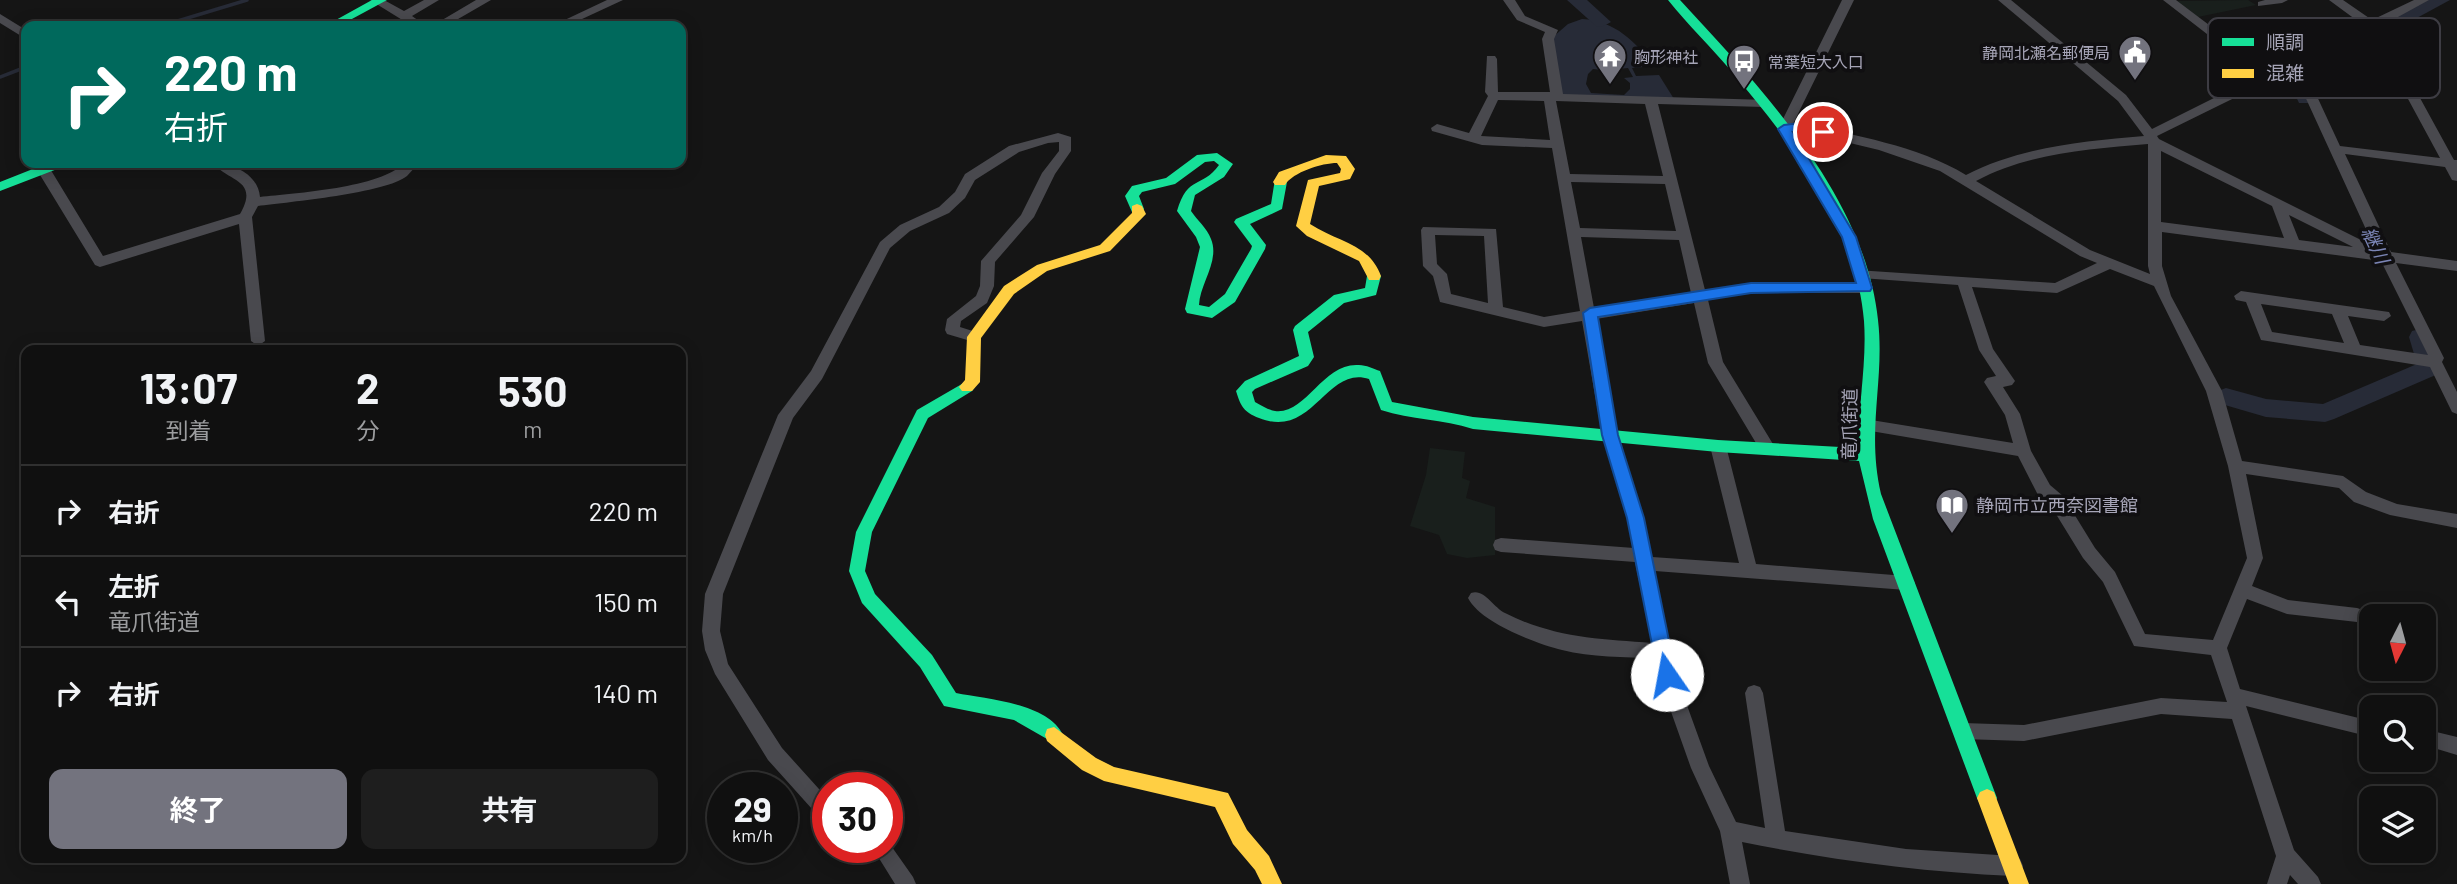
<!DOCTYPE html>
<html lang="ja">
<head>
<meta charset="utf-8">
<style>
	body { margin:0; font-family:Barlow,"Noto Sans JP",sans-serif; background:#1e1e1e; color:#f1f3f6; height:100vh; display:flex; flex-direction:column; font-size:26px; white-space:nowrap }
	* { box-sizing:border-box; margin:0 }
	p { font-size:23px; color:#9c9d9f }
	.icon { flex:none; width:38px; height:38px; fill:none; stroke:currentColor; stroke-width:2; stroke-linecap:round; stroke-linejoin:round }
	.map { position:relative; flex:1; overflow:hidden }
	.drawer { position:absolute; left:21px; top:345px; width:665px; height:518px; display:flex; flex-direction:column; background:#101010; border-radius:14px; box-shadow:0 4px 18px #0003,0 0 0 2px #303030 }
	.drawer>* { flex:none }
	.banner { position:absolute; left:21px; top:21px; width:665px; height:147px; border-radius:14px; box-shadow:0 4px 18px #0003,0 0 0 2px #303030; background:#00695c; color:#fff; overflow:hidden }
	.needle { width:46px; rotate:186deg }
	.controls { position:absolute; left:2359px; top:604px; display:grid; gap:14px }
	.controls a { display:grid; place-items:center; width:77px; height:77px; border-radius:14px; background:#101010; box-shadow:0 4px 18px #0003,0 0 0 2px #303030; font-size:35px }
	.speed { position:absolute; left:707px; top:772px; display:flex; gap:14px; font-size:35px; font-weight:700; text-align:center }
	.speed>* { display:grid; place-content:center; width:91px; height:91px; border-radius:50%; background:#101010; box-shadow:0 4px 18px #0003,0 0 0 2px #303030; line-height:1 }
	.speed small { font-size:18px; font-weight:400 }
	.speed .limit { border:10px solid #d22; background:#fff; color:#111 }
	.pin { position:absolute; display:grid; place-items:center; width:60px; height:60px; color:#fff; margin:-30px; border:4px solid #fff; border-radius:50%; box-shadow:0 2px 7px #0007 }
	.me { position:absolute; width:77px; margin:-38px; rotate:348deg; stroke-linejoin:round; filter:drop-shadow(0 0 5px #0008) }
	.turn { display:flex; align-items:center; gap:24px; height:147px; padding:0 28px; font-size:32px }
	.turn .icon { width:91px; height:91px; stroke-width:2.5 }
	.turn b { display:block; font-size:49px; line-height:60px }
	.eta { display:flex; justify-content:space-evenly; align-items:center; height:119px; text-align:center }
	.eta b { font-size:42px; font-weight:700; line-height:49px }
	.action { display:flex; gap:14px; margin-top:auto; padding:14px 28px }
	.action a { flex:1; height:80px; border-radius:14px; background:#73737e; color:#fff; font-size:28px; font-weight:700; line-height:80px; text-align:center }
	.action a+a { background:#1e1e1e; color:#f1f3f6 }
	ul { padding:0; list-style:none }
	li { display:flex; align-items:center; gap:21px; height:91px; padding:0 28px; border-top:2px solid #303030 }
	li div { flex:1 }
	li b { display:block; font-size:26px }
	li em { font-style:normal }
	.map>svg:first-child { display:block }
</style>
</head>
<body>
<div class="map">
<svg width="2457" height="884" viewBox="0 0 2457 884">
	<rect width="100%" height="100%" fill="#151515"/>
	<!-- green -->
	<path fill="#191f1c" d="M2248,0L2256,5L2198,17L2177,1Z
		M1430,448L1465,452L1462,478L1470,481L1466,498L1495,507V555L1467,558L1447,554L1439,535L1410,526L1426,475Z"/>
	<!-- water -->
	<path fill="#272b37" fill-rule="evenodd" d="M1582,19C1615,21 1635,41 1654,66L1632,68L1636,76L1659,75L1674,99L1561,95L1553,37L1568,24ZM1602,61L1606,70L1628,68L1633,77L1624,78L1630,83V89L1624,95L1591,93L1586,84L1588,74L1593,69L1603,70L1596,62Z"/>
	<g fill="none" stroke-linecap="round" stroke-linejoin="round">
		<!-- stream -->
		<path stroke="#272b37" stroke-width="3.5" d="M161,26L247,0
			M0,77L26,67"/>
		<!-- river -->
		<path fill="#272b37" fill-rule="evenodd" d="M1567,0H1587L1611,22L1602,27L1596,26Z
			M2427,0H2450L2306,78L2316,99L2313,103H2299L2286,76L2289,72Z
			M2420,329L2428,331L2442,368L2438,374L2334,419L2325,422L2266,417L2218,403L2214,397L2218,391L2226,388L2266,399L2323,404L2417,364L2409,337L2412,331Z"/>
		<!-- street -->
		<path fill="#49494e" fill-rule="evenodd" d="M370,0H384L404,11L424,0H439L412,16L426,26H412Z
			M476,0H491L446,26H432Z
			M607,0H623L567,26H552Z
			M1503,0H1515L1525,16L1558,30L1554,39L1563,94L1768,100L1770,103L1764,107L1658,104L1705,290L1751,283H1865L1872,288L1865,293H1751L1708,300L1723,362L1776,449L1774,453H1762L1708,363L1694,303L1596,319L1618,435L1644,518L1652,557L1739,563L1710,446L1712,442H1724L1726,446L1756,564L1906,576L1912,578L1915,583L1912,588L1906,590L1655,571L1676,675L1709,766L1736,822L1765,828L1745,693L1748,687L1754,685L1760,687L1763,693L1785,831L1906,849L2013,856L2020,859L2023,866L2020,873L2013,876C1922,872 1831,860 1742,842L1750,884H1730L1720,831L1691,768L1658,675L1655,659C1625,656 1591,658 1562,650C1535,643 1481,623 1468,598L1471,593C1484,588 1493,607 1505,613C1554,638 1599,639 1652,643L1635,562L1501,552L1495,550L1493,545L1495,540L1501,538L1634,548L1628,518L1602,435L1582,321L1544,327L1440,302L1433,276L1423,266L1421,230L1423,227L1496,229L1503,307L1544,317L1580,311L1552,148L1482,145L1432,131L1431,128L1437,124L1469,133L1488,96L1485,92L1487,56H1495L1497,59L1498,92H1550L1542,39L1545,32L1517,20ZM1498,100L1544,101L1550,140L1481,136ZM1556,101L1645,104L1663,176L1570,174ZM1571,182L1665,184L1676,231L1580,228ZM1435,235L1484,236L1488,303L1451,294L1447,274L1437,264ZM1581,237L1679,240L1691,293L1594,308Z
			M1842,0H1854L1793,124L1800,123C1855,136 1917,145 1966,175C2021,147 2083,141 2144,136L2118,101L1998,0H2011L2126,95L2152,129L2260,75L2163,0H2176L2270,71L2363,25L2329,0H2343L2372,20L2414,0H2429L2376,29L2386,36L2454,160H2457V181L2452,180L2445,167L2345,154L2391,252L2457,261V271L2396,263L2444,358L2442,362L2457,392V414L2452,412L2430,367L2261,340L2246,302L2236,300L2234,296L2241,291L2389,312L2391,316L2384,321L2348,316L2360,345L2428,355L2381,261L2162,232V266L2171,296L2222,391L2242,461L2343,476L2366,492L2397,504L2457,514V528L2390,515L2354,502L2339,488L2246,474L2263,558L2252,586L2288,600L2357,608L2363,610L2366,615L2363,620L2357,622L2287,614L2247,599L2227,648L2240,689L2371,721V737L2246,706L2294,850L2318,877L2321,884H2298L2290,875L2287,884H2267L2276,856L2232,719L2161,714L2024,741L1963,739L1956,737L1954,731L1956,725L1963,723L2024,725L2161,698L2227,702L2211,655L2134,646L2103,582L2083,558L2051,506L2038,495L2018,456L1859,429L1857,425L1859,421L1865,419L2013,443L2005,415L1984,382L1987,378L1996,376L1979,350L1958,285L1861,278L1854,273L1856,270L2055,283L2097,263L2080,256L1940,171L1879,150L1800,131L1779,132L1778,129ZM2365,33L2375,38L2440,158L2340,146L2308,77L2298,66ZM2289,71L2297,79L2375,249L2369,244L2159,139L2157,136ZM2148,144V266L2150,274L2090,250L1976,181C2029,153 2089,149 2148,144ZM2161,151L2272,206L2284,238L2161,222ZM2289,215L2353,247L2299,240ZM2110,269L2154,286L2206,391L2228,466L2247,558L2213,640L2145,634L2115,572L2095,548L2063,496L2050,485L2031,451L2020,414L2003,387L2012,385L2015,381L1993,349L1972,287L2057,293ZM2261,304L2332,314L2344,343L2272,332Z
			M2265,0H2288L2282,3L2258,6V2Z
			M0,14L26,30V39L0,23Z
			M1058,133L1071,137V151L1055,174L1034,217L995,262L994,286L987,303L961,321L960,327L979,333L981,337L979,341L974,342L947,334L945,330L947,319L976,296L980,286L981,261L1021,215L1042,173L1059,151V142L1048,143L1019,152L975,180L965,198L949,213L910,231L890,248L822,379L793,418L723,594L720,631L728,664L782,748L828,799V822L821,819L768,760L715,674L705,650L702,631L705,594L778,415L811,371L880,242L900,225L939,207L955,192L965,174L1009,146Z
			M213,163C233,163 258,174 260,197C295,193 381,188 404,163H418C415,167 411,172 407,176C386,193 289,202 258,206L252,217L265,341L258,346L251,341L239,224L100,267L95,265L37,170L39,167H49L103,256L240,214C260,179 228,182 213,163Z
			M2424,729L2457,737V755L2424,745Z
			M887,840L913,877L916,884H895L872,847H887Z"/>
		<!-- fast -->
		<path fill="#16e098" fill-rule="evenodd" d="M372,0H387L339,26H325Z
			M1668,0H1680C1761,88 1865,196 1878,320C1885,380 1866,430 1881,494L1997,798L1994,804L1987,807L1980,804L1977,798L1873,519L1859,461L1718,452L1473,429C1443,419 1411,420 1381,410L1369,379C1326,365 1313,440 1259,418C1244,412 1241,407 1236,391L1245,381L1299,356L1293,330L1295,326L1334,295L1365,288L1367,276L1374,271L1381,276L1376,295L1344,303L1308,332L1314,357L1308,366L1255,389L1252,392L1255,402C1261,405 1268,410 1275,411C1306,415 1323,362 1359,365C1366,365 1374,369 1380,371L1392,402L1473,417L1718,440L1858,448C1858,406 1867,363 1864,321C1856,225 1791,142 1732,72C1711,47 1688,25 1668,0Z
			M1217,153L1233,164L1224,177L1195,195L1191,211C1197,220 1207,228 1211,239C1220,261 1200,283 1199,305L1209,307L1225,294L1251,249L1252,246L1234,222L1236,219L1271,204L1275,179H1285L1287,182L1282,209L1250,224L1266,245L1265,249L1235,302L1212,318L1187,313L1185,309L1200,247L1196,237L1177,211C1188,174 1202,189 1219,165L1214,161L1205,162L1175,184L1142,192L1139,196L1144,209L1142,212H1132L1125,196L1132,186L1166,178L1197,155Z
			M48,163H67L65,166L0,191V182Z
			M967,381L972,383L975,387L972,391L928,418L872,532L865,571L875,594L932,655L956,693C986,699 1049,703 1063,735L1061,741L1054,743L1014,720L944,706L920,667L862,603L849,571L856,532L917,410Z"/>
		<!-- slow -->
		<path fill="#ffcf43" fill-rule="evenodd" d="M1326,155L1346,156L1355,169L1350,179L1319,186L1310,224C1337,242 1369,243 1381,276L1379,280H1369L1359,261L1307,236L1296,226L1308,180L1340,173L1341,169L1337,163C1322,163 1293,172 1285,185H1275L1273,182L1279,172Z
			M1137,204L1142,206L1146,214L1110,251L1047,271L1014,294L981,338L980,382L972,391H962L959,387L965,380L967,337L1004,286L1037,265L1100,245L1132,213V206Z
			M1054,727L1096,758L1114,767L1228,793L1247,830L1269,856L1282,884H1262L1255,870L1233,844L1215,807L1104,781L1082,770L1047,741L1045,735L1047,729Z
			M1987,789L1994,792L2029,884H2009L1977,798L1980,792Z"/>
	</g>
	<!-- route -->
	<path fill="#1a73e8" stroke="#114b97" stroke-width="2" d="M1800,123L1829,132L1823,137L1793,132L1856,237L1872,288L1870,291L1751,293L1598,317L1618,435L1644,518L1676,675L1673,681L1667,683L1660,681L1658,675L1627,518L1602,435L1583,313L1590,308L1751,283H1856L1842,237L1778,129L1784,125Z"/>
	<!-- icons -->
	<defs>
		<symbol id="civic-pin" viewBox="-11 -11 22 30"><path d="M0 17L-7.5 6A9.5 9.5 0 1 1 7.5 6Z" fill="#73737e" stroke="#100f11"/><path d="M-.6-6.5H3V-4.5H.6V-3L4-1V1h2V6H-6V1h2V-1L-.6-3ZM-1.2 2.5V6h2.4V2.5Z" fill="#fff"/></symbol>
		<symbol id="temple-pin" viewBox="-11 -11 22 30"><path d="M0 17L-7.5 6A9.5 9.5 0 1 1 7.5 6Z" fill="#73737e" stroke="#100f11"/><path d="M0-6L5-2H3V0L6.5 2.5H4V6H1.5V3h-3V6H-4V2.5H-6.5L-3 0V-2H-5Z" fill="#fff"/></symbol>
		<symbol id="bus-pin" viewBox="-11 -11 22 30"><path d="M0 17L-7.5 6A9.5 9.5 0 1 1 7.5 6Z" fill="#73737e" stroke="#100f11"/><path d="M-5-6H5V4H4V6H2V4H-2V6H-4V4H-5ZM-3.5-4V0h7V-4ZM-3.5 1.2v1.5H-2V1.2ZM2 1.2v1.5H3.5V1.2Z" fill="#fff"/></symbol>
		<symbol id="library-pin" viewBox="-11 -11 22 30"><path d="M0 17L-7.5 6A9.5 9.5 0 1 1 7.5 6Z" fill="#73737e" stroke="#100f11"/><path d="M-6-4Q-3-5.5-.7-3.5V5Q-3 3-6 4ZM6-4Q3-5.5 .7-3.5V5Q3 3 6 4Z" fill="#fff"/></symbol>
	</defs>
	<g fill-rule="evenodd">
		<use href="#civic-pin" x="2116" y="33" width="38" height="52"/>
		<use href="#temple-pin" x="1591" y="37" width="38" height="52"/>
		<use href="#bus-pin" x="1725" y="42" width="38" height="52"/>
		<use href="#library-pin" x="1933" y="486" width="38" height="52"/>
	</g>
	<g text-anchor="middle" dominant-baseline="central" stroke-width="7" stroke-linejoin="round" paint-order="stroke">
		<!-- far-poi labels -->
		<g font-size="16" fill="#a6a5b7" stroke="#100f11" text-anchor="start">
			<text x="2110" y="52" text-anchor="end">静岡北瀬名郵便局</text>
			<text x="1634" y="56">胸形神社</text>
			<text x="1768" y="61">常葉短大入口</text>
		</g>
		<!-- street labels -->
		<g font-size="18" fill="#a6a5b7" stroke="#100f11">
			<text transform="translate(1849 424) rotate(-89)">竜爪街道</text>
		</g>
		<!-- poi labels -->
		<g font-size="18" fill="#a6a5b7" stroke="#100f11" text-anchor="start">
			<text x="1976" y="505">静岡市立西奈図書館</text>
		</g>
		<!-- water labels -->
		<g font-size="19" font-style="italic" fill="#7a84b4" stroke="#100f11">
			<text transform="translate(2376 245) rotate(65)">継川</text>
		</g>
	</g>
	<!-- legend -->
	<rect x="2208" y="18" width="232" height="80" rx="10" fill="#100f11" stroke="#3d3c43" stroke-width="2"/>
	<rect x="2222" y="38" width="32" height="8" fill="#16e098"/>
	<rect x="2222" y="69" width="32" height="9" fill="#ffcf43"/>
	<g font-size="19" fill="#a6a5b7">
		<text x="2266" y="49">順調</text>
		<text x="2266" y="80">混雑</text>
	</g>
</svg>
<div class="controls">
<a><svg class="needle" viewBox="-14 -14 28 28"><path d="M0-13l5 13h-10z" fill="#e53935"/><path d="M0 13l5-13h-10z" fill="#9c9d9f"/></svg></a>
<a><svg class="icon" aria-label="search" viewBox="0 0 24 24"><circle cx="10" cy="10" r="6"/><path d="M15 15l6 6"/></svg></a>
<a><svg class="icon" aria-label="layers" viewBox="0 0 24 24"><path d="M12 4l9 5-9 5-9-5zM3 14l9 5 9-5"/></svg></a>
</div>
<div class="speed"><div>29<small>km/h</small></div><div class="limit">30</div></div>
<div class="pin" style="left:1823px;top:132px;background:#d93025"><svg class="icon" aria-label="arrive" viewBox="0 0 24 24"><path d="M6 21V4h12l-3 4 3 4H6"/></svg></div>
<svg class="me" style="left:1667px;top:675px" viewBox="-20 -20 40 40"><circle r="19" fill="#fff"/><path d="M0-13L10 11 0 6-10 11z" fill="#1a73e8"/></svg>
<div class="banner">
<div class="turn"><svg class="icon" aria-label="right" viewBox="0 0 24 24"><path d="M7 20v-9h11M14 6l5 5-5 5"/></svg><div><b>220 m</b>右折</div></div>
</div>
<section class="drawer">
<div class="eta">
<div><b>13:07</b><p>到着</p></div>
<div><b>2</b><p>分</p></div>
<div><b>530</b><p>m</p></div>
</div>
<ul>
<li><svg class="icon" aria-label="right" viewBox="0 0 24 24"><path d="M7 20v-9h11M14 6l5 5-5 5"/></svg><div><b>右折</b></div><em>220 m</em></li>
<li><svg class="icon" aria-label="left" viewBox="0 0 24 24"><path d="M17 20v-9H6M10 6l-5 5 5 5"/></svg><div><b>左折</b><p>竜爪街道</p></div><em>150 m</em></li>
<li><svg class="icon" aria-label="right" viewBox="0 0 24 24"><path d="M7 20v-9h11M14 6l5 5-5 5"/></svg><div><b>右折</b></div><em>140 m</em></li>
</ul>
<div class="action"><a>終了</a><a>共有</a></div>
</section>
</div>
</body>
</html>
